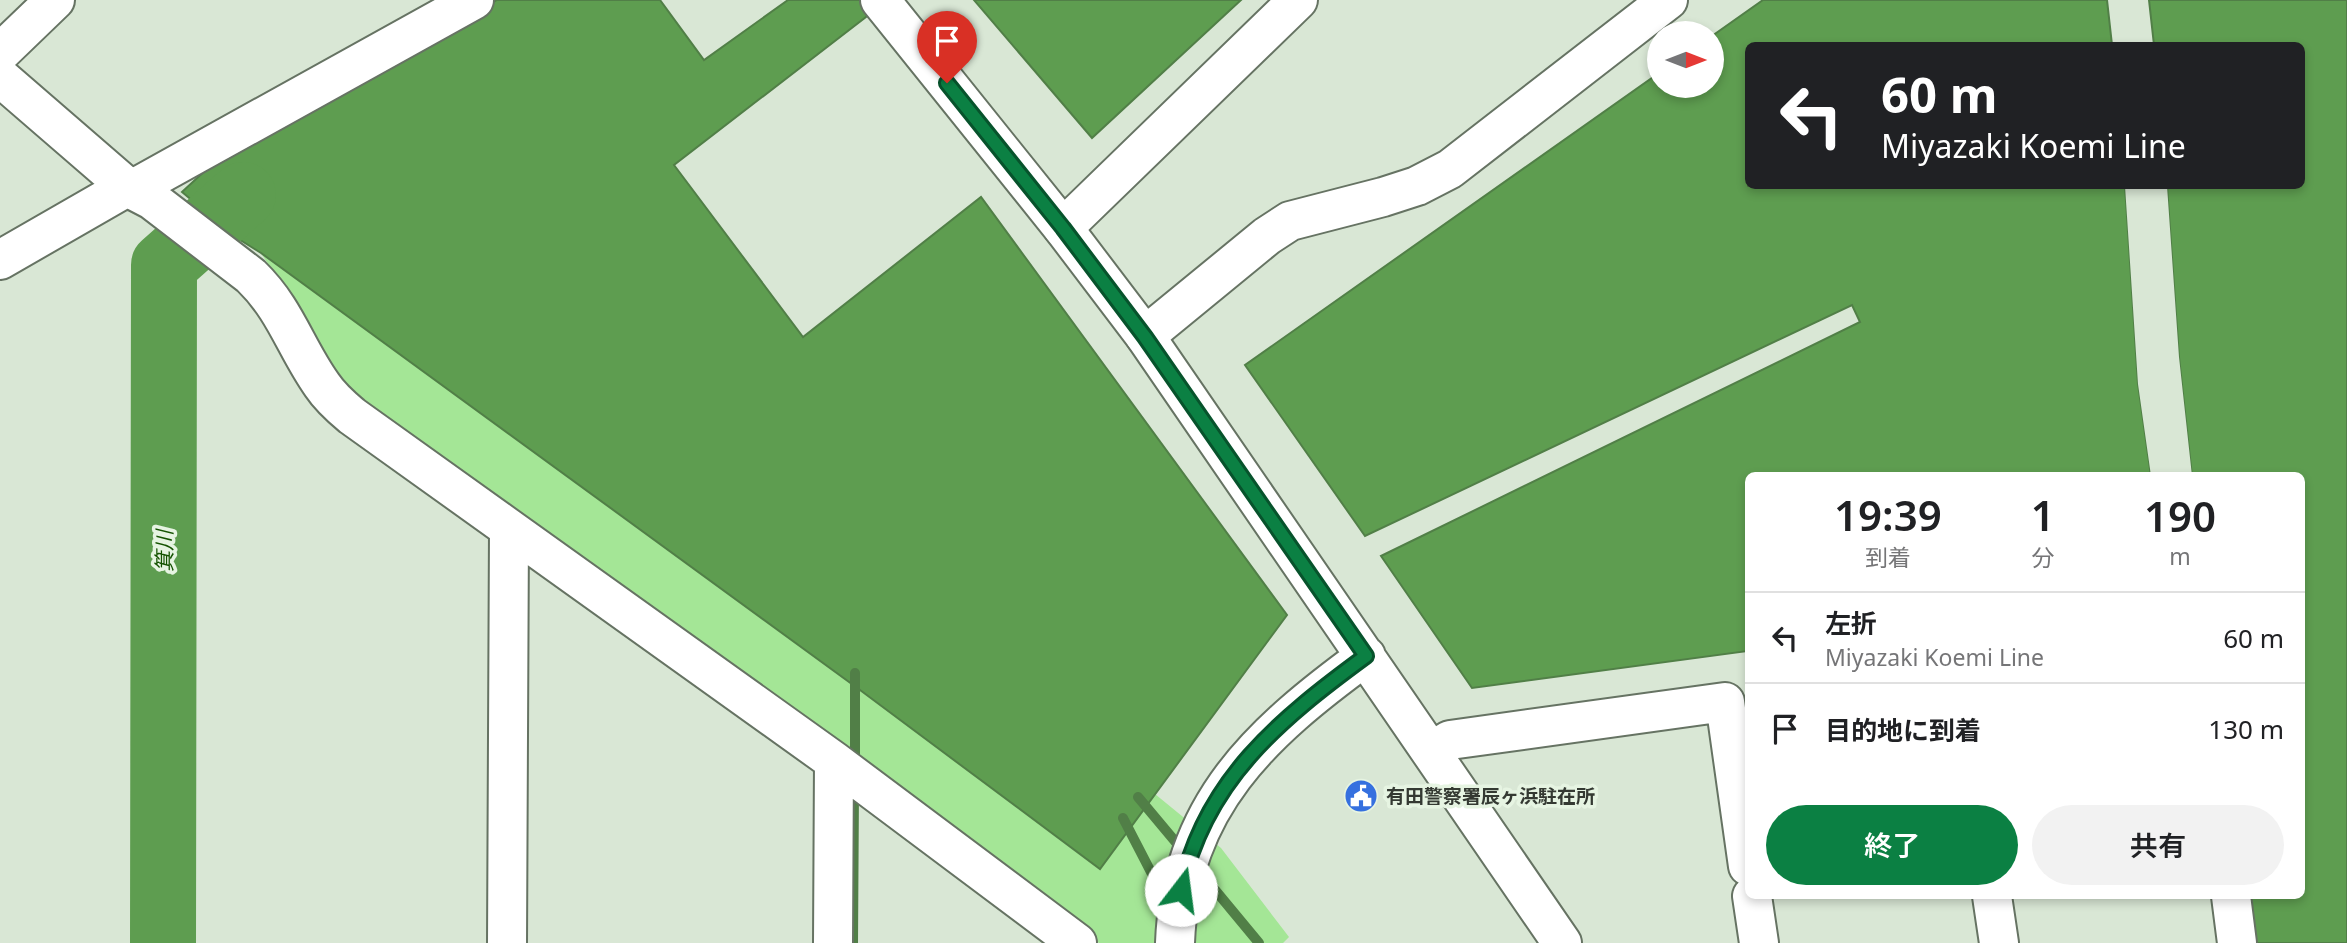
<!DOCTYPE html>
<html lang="ja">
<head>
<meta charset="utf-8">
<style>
	body { margin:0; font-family:"Noto Sans","Noto Sans JP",sans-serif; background:#f2f2f2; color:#202124; height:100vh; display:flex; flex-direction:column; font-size:26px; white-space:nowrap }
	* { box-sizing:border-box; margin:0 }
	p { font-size:23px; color:#757577 }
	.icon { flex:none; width:38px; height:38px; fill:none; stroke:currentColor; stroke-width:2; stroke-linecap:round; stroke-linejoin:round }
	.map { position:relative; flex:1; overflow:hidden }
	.sheet { position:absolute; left:1745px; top:472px; width:560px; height:427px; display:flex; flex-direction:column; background:#fff; border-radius:10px; box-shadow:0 4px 10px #0003 }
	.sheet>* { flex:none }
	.top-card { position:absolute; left:1745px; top:42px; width:560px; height:147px; border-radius:10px; box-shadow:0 4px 10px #0003; background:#202124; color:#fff; overflow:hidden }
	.needle { width:46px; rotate:90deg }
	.controls { position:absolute; left:1647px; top:21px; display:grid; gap:14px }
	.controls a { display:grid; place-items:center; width:77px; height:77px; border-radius:50%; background:#fff; box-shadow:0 4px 10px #0003; font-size:35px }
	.pin { position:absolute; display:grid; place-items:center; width:60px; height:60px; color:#fff; margin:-72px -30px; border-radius:50% 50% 50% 0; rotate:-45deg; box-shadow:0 0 7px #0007 }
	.pin .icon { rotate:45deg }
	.me { position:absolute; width:77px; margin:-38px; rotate:15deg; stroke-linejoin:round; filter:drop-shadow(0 0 5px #0008) }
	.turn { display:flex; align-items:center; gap:24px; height:147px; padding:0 21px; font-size:32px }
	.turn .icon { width:91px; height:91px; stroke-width:2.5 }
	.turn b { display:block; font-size:49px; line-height:60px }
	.eta { display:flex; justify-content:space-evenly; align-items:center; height:119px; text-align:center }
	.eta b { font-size:42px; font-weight:600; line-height:49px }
	.cta { display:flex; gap:14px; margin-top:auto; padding:14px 21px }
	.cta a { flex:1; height:80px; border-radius:42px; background:#0b8043; color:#fff; font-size:28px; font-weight:600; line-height:80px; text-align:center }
	.cta a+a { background:#f2f2f2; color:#202124 }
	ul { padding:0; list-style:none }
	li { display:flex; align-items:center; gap:21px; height:91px; padding:0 21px; border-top:2px solid #e0e0e0 }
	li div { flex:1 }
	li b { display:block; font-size:26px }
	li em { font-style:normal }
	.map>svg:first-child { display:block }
</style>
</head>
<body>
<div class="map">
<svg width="2347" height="943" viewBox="0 0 2347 943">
	<rect width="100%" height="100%" fill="#d9e7d5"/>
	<!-- green -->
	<path fill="#a4e696" d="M261,253L860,690L1099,869L1155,794L1221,848L1289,937L1283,943H1099L904,795L346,395L298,311Z"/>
	<!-- water -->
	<path fill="#5e9d50" stroke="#517f47" stroke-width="2" d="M497,0H660L704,60L788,0H888L674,165L803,337L981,197L1287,615L1100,869L860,690L261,253L237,238L182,192L209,167Z
		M974,0H1241L1092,138Z
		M1763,0H2107L2112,45L1748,46V186H2125L2138,384L2151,476H1748V651L1472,688L1381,556L1860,322L1852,305L1365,536L1245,365L1659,73V86H1712V36Z
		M2149,0H2347V943H2251L2245,896H2301V476H2192L2179,357L2167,186H2301V46L2154,45Z"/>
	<!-- pier -->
	<path fill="#d9e7d5" d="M2125,186H2128L2142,383L2154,476H2151L2138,384Z
		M2163,186H2167L2179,357L2192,476H2189L2176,357Z"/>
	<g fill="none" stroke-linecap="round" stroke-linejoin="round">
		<!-- stream -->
		<path stroke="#517f47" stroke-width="10" d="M855,765V673
			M1138,797L1184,852
			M1123,818L1167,903
			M1196,867L1259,943
			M853,943L854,788"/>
		<!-- river -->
		<path stroke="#5e9d50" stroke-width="66" d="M163,943L164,265L243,195"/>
		<defs>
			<path id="street" d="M0,53L55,0
				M0,77L127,187L152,200L251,276C286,310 295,347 322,385C330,397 340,406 352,416L834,761L1077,943
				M133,189L474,0
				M1063,228L1298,0
				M0,260L127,187
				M1145,336L1267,236L1290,221L1383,197L1417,186L1450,169L1668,0
				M1432,751L1450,740L1725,702L1748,866
				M1752,896L1759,943
				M1992,896L1999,943
				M2231,896L2237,943
				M507,943L509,530
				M833,943L834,761"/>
			<path id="secondary" d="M880,0L1063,228L1145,336L1562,943
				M1175,943C1180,805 1262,732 1366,656"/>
		</defs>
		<!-- street casing -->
		<use href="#street" stroke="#667363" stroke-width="42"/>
		<!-- secondary casing -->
		<use href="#secondary" stroke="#667363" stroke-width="42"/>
		<!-- street -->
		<use href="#street" stroke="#fff" stroke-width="38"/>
		<!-- secondary -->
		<use href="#secondary" stroke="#fff" stroke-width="38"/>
	</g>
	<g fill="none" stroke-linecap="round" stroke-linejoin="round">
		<defs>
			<path id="route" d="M947,83L1063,228L1145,337L1366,656C1280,719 1204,781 1181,890"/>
		</defs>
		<!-- route casing -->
		<use href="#route" stroke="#07532c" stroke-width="18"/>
		<!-- route -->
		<use href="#route" stroke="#0b8043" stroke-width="12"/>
	</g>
	<!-- icons -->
	<defs>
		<symbol id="civic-disc" viewBox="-11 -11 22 22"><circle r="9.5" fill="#3570df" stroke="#e6f4e2"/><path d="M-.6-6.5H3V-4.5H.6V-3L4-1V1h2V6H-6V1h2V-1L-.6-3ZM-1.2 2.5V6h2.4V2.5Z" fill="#fff"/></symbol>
	</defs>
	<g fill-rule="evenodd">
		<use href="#civic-disc" x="1342" y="777" width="38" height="38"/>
	</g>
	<g text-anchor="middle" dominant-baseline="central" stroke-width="7" stroke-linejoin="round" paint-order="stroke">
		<!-- poi labels -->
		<g font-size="19" font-weight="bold" fill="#343932" stroke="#e6f4e2" text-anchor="start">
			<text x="1386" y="796">有田警察署辰ヶ浜駐在所</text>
		</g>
		<!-- water labels -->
		<g font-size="21" font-style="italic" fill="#145300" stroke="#e6f4e2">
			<text transform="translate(164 551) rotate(-90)">箕川</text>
		</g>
	</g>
</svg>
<div class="controls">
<a><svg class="needle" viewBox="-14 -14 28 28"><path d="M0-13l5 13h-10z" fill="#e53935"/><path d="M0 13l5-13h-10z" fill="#757577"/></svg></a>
</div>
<div class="pin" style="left:947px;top:83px;background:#d93025"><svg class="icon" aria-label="arrive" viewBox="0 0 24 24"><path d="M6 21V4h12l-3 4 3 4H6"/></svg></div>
<svg class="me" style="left:1181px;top:890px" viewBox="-20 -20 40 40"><circle r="19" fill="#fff"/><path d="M0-13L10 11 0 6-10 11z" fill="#0b8043"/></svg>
<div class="top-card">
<div class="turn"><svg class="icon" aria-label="left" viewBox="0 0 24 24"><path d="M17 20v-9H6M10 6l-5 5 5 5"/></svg><div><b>60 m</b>Miyazaki Koemi Line</div></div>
</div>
<section class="sheet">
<div class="eta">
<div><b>19:39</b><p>到着</p></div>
<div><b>1</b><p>分</p></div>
<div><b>190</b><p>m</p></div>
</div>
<ul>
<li><svg class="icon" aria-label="left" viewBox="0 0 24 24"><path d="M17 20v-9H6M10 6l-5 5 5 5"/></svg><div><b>左折</b><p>Miyazaki Koemi Line</p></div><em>60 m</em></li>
<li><svg class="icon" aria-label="arrive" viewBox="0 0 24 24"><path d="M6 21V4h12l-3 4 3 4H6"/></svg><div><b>目的地に到着</b></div><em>130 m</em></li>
</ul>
<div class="cta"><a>終了</a><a>共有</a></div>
</section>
</div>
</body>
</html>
